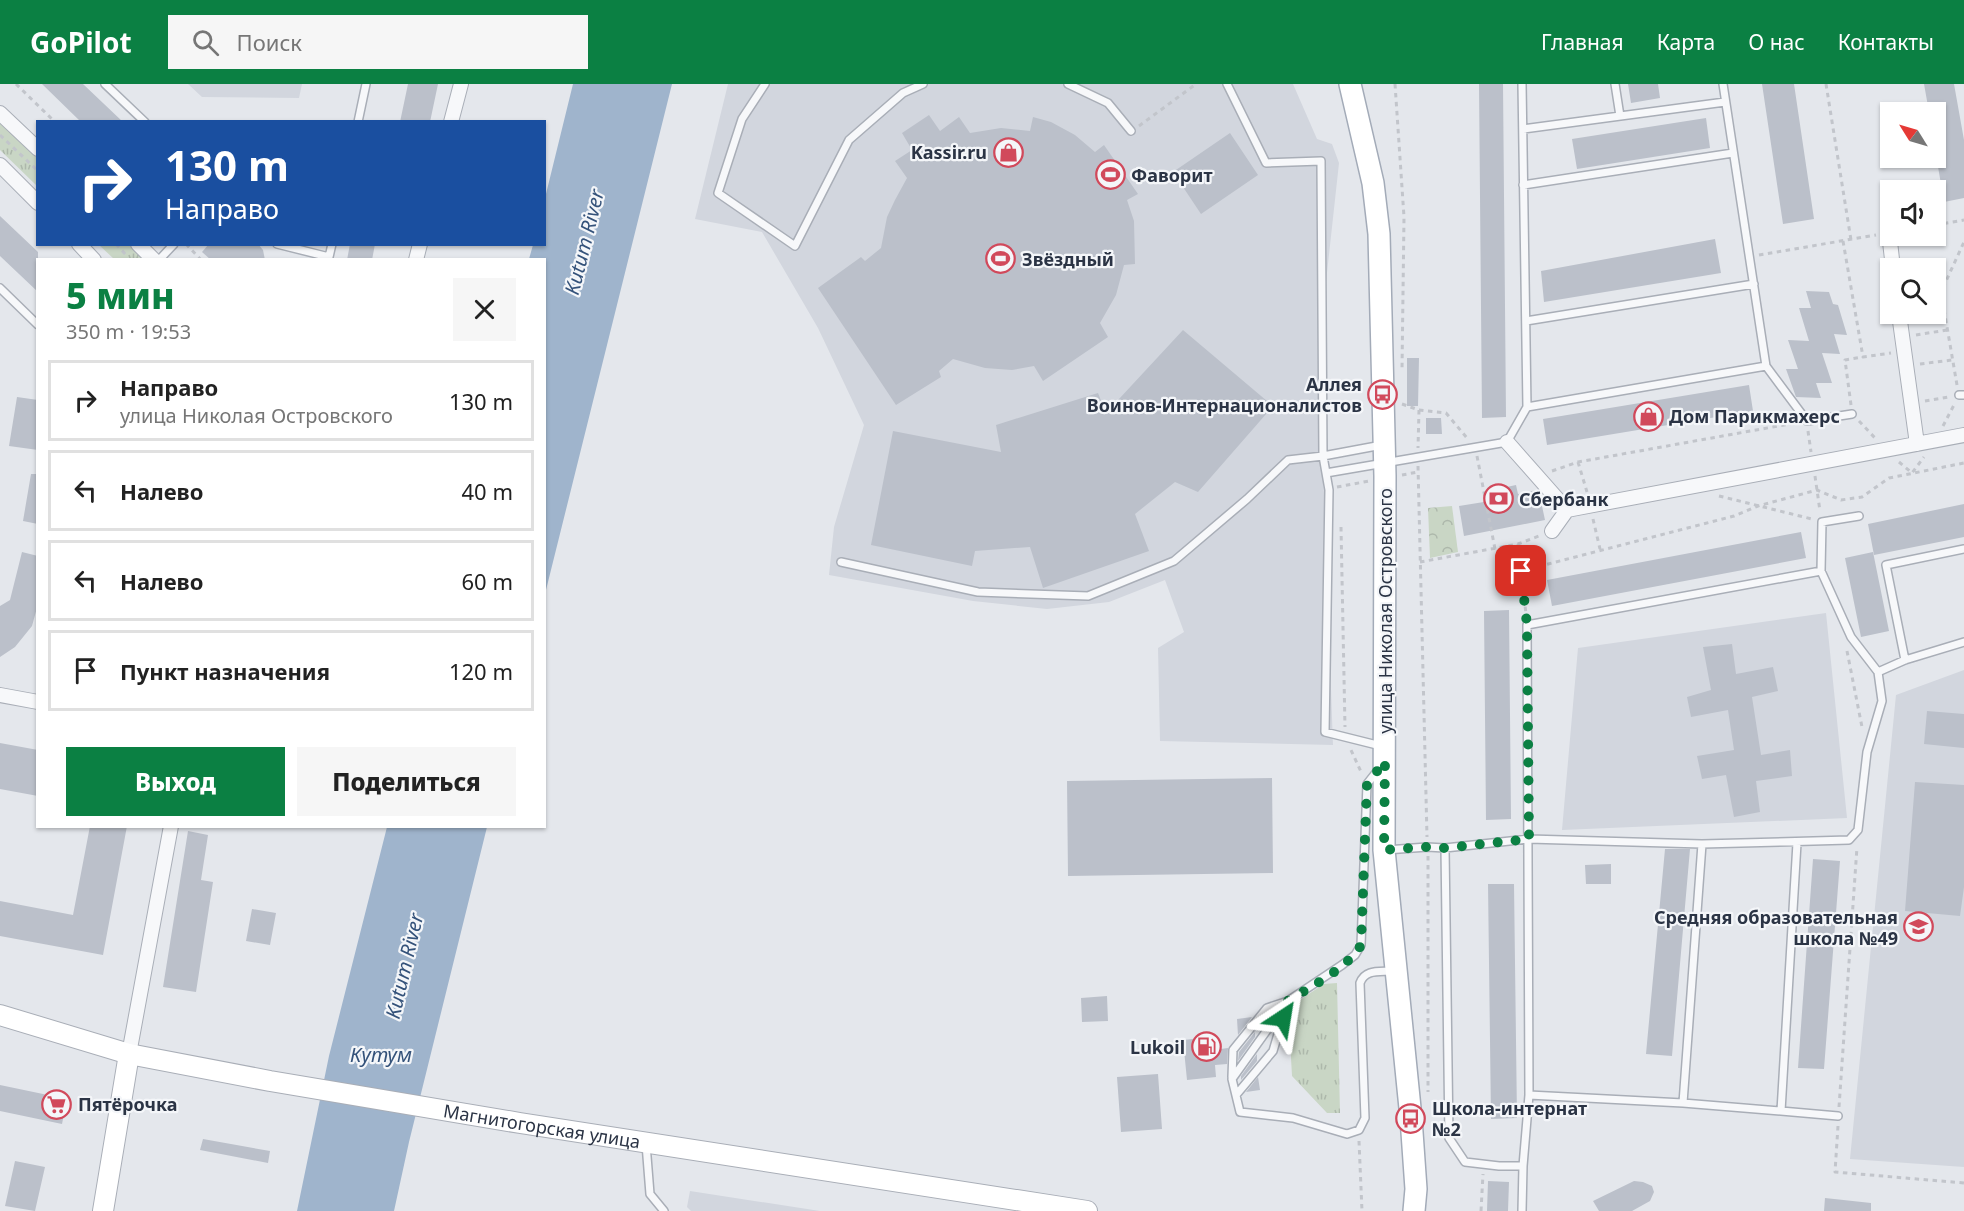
<!DOCTYPE html>
<html lang="ru">
<head>
<meta charset="utf-8">
<style>
	body { margin:0; font-family:"Noto Sans",sans-serif; background:#f6f6f6; color:#222; height:100vh; display:flex; flex-direction:column; font-size:22px; white-space:nowrap }
	* { box-sizing:border-box; margin:0 }
	p { font-size:20px; color:#767676 }
	.icon { flex:none; width:33px; height:33px; fill:none; stroke:currentColor; stroke-width:2; stroke-linecap:round; stroke-linejoin:round }
	.map { position:relative; flex:1; overflow:hidden }
	.details { position:absolute; left:36px; top:174px; width:510px; height:570px; display:flex; flex-direction:column; background:#fff; border-radius:0px; box-shadow:0 2px 4px #0004 }
	.details>* { flex:none }
	.banner { position:absolute; left:36px; top:36px; width:510px; height:126px; border-radius:0px; box-shadow:0 2px 4px #0004; background:#1a4fa0; color:#fff; overflow:hidden }
	.needle { width:39px; rotate:307deg }
	.controls { position:absolute; left:1880px; top:18px; display:grid; gap:12px }
	.controls a { display:grid; place-items:center; width:66px; height:66px; border-radius:0px; background:#fff; box-shadow:0 2px 4px #0004; font-size:30px }
	.pin { position:absolute; display:grid; place-items:center; width:51px; height:51px; color:#fff; margin:-26px; border-radius:12px; box-shadow:0 3px 9px #0006 }
	.me { position:absolute; width:66px; margin:-33px; rotate:33deg; stroke-linejoin:round; filter:drop-shadow(0 0 4px #0008) }
	.turn { display:flex; align-items:center; gap:21px; height:126px; padding:0 30px; font-size:27px }
	.turn .icon { width:78px; height:78px; stroke-width:2.5 }
	.turn b { display:block; font-size:42px; line-height:51px }
	.round { display:grid; place-items:center; flex:none; width:63px; height:63px; border-radius:0px; background:#f6f6f6 }
	.headline { display:flex; align-items:center; justify-content:space-between; height:102px; padding:0 30px }
	h1 { font-size:36px; font-weight:800; line-height:45px; color:#0b8043 }
	.action { display:flex; gap:12px; margin-top:auto; padding:12px 30px }
	.action a { flex:1; height:69px; border-radius:0px; background:#0b8043; color:#fff; font-size:24px; font-weight:800; line-height:69px; text-align:center }
	.action a+a { background:#f6f6f6; color:#222 }
	ul { padding:0; list-style:none }
	li { display:flex; align-items:center; gap:18px; height:81px; margin:0 12px 9px; padding:0 18px; border:3px solid #e0e0e0; border-radius:0px }
	li div { flex:1 }
	li b { display:block; font-size:22px }
	li em { font-style:normal }
	header { display:flex; align-items:center; gap:36px; box-sizing:border-box; height:84px; padding:0 30px; background:#0b8043; color:#fff }
	header strong { font-size:28px }
	nav { display:flex; gap:33px; margin-inline-start:auto; font-size:21px }
	.search { width:420px; height:54px; background:#f6f6f6; display:flex; align-items:center; gap:15px; box-sizing:border-box; padding:0 21px; border-radius:0px; color:#767676; font-size:22px }
	.map>svg:first-child { display:block }
</style>
</head>
<body>
<header>
<strong>GoPilot</strong>
<div class="search"><svg class="icon" aria-label="search" viewBox="0 0 24 24"><circle cx="10" cy="10" r="6"/><path d="M15 15l6 6"/></svg>Поиск</div>
<nav><a>Главная</a><a>Карта</a><a>О нас</a><a>Контакты</a></nav>
</header>
<div class="map">
<svg width="1964" height="1127" viewBox="0 0 1964 1127">
	<defs>
		<pattern id="grass-tufts" width="24" height="20" patternUnits="userSpaceOnUse" patternTransform="scale(1.5)"><rect width="24" height="20" fill="#c9d6c5"/><path d="M3 7l-1-3M5 7V3M7 7l1-3M15 17l-1-3M17 17v-4M19 17l1-3" fill="none" stroke="#adb8ab"/></pattern>
		<pattern id="park-crowns" width="20" height="18" patternUnits="userSpaceOnUse" patternTransform="scale(1.5)"><rect width="20" height="18" fill="#c9d6c5"/><path d="M2 6a3 3 0 1 1 6 0M12 15a3 3 0 1 1 6 0" fill="none" stroke="#adb8ab"/></pattern>
	</defs>
	<rect width="100%" height="100%" fill="#e4e7ec"/>
	<!-- built -->
	<path fill="#d2d6de" d="M188,0H302L299,14L202,13Z
		M728,0H1293L1317,55L1332,60L1339,79L1325,207L1323,382L1333,661L1160,657L1158,564L1184,548L1165,496L1109,518L1047,525L973,517L829,491L834,443L864,341L818,244L762,148L695,135Z
		M1826,529L1847,734L1562,746L1578,564Z
		M1964,586V1083L1850,1075L1896,611Z
		M690,1107L820,1127H691L687,1123Z"/>
	<!-- grass -->
	<path fill="url(#grass-tufts)" d="M0,38L37,74V102L0,66Z
		M99,161H129L145,175H114Z
		M1337,899L1340,1029H1327L1292,992L1290,956L1295,919L1324,900Z"/>
	<!-- park -->
	<path fill="url(#park-crowns)" d="M1452,422L1458,468L1430,474L1428,424Z"/>
	<!-- water -->
	<path fill="#9fb4cc" d="M573,0H672L545,510L544,176L529,175L533,161L544,160L545,114Z
		M387,743H487L409,1058L394,1127H297L329,972Z"/>
	<!-- building -->
	<path fill="#bbc0ca" d="M42,0H83L123,38H81Z
		M408,0H438L430,38H400Z
		M1479,0H1503L1506,333L1482,334Z
		M1628,0H1658L1660,14L1631,19Z
		M1762,0H1794L1814,135L1783,140Z
		M1924,0H1954L1964,56V114L1944,118L1935,65V28H1929Z
		M929,31L940,47L959,33L970,49L1001,44L1030,47L1033,33L1051,38L1075,51L1095,68L1104,61L1138,110L1127,116L1134,137L1135,180L1124,181L1116,211L1100,239L1108,253L1043,297L1034,282L1012,286L985,284L953,275L939,287L941,293L896,321L818,204L861,173L865,177L881,164L887,133L895,116L907,94L895,77L912,66L902,49Z
		M1706,34L1710,64L1577,85L1572,55Z
		M1230,49L1258,91L1201,130L1173,88Z
		M0,132L38,168V208L0,172Z
		M1715,155L1721,189L1544,218L1541,187Z
		M209,160H258L263,166L265,176H211L202,168Z
		M350,160H375L372,176H347Z
		M1806,207L1829,208L1833,220L1838,221L1847,251L1834,250L1840,270L1822,269L1832,299H1816L1821,314L1796,313L1786,285H1798L1788,256L1809,257L1799,224H1811Z
		M1183,246L1273,322L1198,408L1175,398L1135,430L1149,467L1043,504L1030,463L975,467L972,482L871,461L893,347L1001,368L996,341L1098,309L1106,329Z
		M1407,274H1419L1418,322H1407Z
		M1749,301L1753,327L1547,361L1543,335Z
		M17,313L38,316V366L9,362Z
		M1426,334H1441L1442,350H1426Z
		M31,390H38V440L23,437Z
		M1516,401L1518,410L1537,406L1539,408L1545,436L1464,452L1459,422L1490,417L1488,407Z
		M1964,420V453L1874,471L1868,440Z
		M1801,448L1806,474L1552,522L1547,496Z
		M22,468L38,472V520L32,542L15,563L0,573V522L10,516Z
		M1873,468L1889,547L1861,553L1845,474Z
		M1509,526L1511,735L1486,736L1484,527Z
		M1732,560L1736,590L1773,583L1778,607L1752,613L1761,671L1790,666L1792,692L1756,697L1760,728L1734,733L1726,691L1702,695L1697,672L1734,666L1728,626L1691,633L1687,613L1711,606L1703,563Z
		M1927,627L1964,630V664L1924,660Z
		M0,659L38,666V712L0,705Z
		M1272,694L1273,789L1068,792L1067,697Z
		M1915,698L1964,701V803L1960,832L1905,827Z
		M90,742H127L103,871L0,852V817L73,831Z
		M188,747L208,751L201,796L213,798L196,908L163,903Z
		M1665,765H1690L1672,972L1646,970Z
		M1813,775L1840,777L1824,985L1798,984Z
		M1611,780V800H1586L1585,781Z
		M1488,800H1514L1517,1034L1491,1035Z
		M252,825L276,829L270,861L246,857Z
		M1107,912L1108,937L1082,938L1081,914Z
		M1252,933L1238,951L1237,935Z
		M1255,948V953L1238,977L1239,968Z
		M1212,953L1213,966L1228,964L1227,980L1215,981L1216,993L1187,996L1183,956Z
		M1257,970V977L1241,996V992Z
		M1158,990L1162,1045L1121,1048L1117,993Z
		M1258,993L1260,1006L1246,1008Z
		M0,1001L67,1015L62,1040L0,1027Z
		M203,1055L270,1067L268,1079L200,1066Z
		M15,1077L45,1083L35,1127L5,1122Z
		M1488,1097L1509,1098L1508,1127H1487Z
		M1634,1097L1643,1098L1652,1102L1654,1108L1650,1117L1632,1127H1599L1593,1117Z
		M1825,1114L1871,1119V1127H1824Z"/>
	<g fill="none" stroke-linecap="round" stroke-linejoin="round">
		<defs>
			<path id="lane" d="M105,0L145,38
				M765,0L742,35L718,109L795,162L849,56L903,9L923,0
				M1068,0L1108,19L1131,47
				M1227,0L1266,79L1321,77L1323,372L1329,406L1325,648L1381,662
				M1615,0L1620,32
				M1723,0L1766,282L1807,337L1852,330
				M358,38L366,0
				M1523,45L1725,18
				M1523,101L1733,69
				M277,160L329,173L332,160
				M159,176L174,160
				M0,204L38,241
				M1526,237L1754,200
				M1959,311H1964
				M1527,323L1766,282
				M1326,389L1507,358L1527,323L1522,0
				M841,478L978,508L1088,512L1174,477L1247,415L1288,376L1323,372L1382,361
				M1821,487L1822,438L1859,432
				M1905,576L1886,481L1964,465
				M1378,686L1367,700L1361,861L1355,871L1342,881L1288,917L1232,995L1240,1028L1293,1034L1347,1050L1359,1046L1365,1034L1360,899C1365,885 1379,888 1392,887
				M1797,759L1781,1027L1683,1019L1529,1011L1527,541L1821,487L1851,553L1878,588
				M1445,764L1449,1054L1465,1078L1499,1082H1523
				M1386,766L1427,763L1445,764L1529,755L1702,760L1849,756L1858,746L1867,668L1882,617L1878,588L1905,576L1964,558
				M1232,993L1233,966L1267,924L1288,917
				M1236,1011L1273,967L1286,923
				M1683,1019L1702,760
				M1781,1027L1838,1032
				M646,1060L650,1110L664,1127
				M1522,1127L1523,1082L1529,1011"/>
			<path id="street" d="M0,29L38,65
				M451,38L461,0
				M0,81L38,119
				M1889,149L1893,184
				M79,160L94,176
				M138,160L154,176
				M416,176L420,160
				M1899,230L1917,360
				M1507,358L1567,426L1964,351
				M1552,447L1567,426
				M0,611L38,618
				M129,970L171,742"/>
			<g id="secondary">
				<path id="s1" d="M0,931L129,970L270,997L520,1039L1087,1127"/>
				<path d="M103,1127L129,970"/>
			</g>
			<path id="primary" d="M1350,0L1373,99L1379,150L1385,392L1384,766L1411,1034L1416,1105L1414,1127"/>
		</defs>
		<!-- lane casing -->
		<use href="#lane" stroke="#a9aeb7" stroke-width="10"/>
		<!-- street casing -->
		<use href="#street" stroke="#a9aeb7" stroke-width="16"/>
		<!-- secondary casing -->
		<use href="#secondary" stroke="#a9aeb7" stroke-width="22"/>
		<!-- primary casing -->
		<use href="#primary" stroke="#a3abb8" stroke-width="24"/>
		<!-- path -->
		<path stroke="#c2c5cb" stroke-width="3" stroke-dasharray="4.5 4.5" stroke-linecap="butt" d="M16,0L55,38
			M1395,0L1404,133L1402,286
			M1826,0L1851,156
			M1139,42L1196,0
			M0,51L38,87
			M1935,141L1964,136
			M1843,157L1863,273L1891,269
			M116,160L127,172
			M186,160L201,176
			M1759,171L1876,151
			M1916,251L1947,246
			M1920,280L1952,276
			M1957,301L1941,208L1964,158
			M1925,317L1949,313
			M1402,320L1419,326L1418,364
			M1851,321L1845,276L1863,273
			M1419,326L1446,329L1467,354
			M1859,337L1875,354
			M1943,342L1954,321
			M1808,347L1811,368
			M1477,372L1495,465
			M1578,378L1587,408
			M1899,378L1912,389L1924,373
			M1418,382L1427,753
			M1552,387L1578,378L1795,339
			M1402,391L1418,388
			M1815,392L1820,427
			M1337,403L1369,397
			M1719,412L1812,435
			M1593,435L1600,465
			M1341,443L1345,643
			M1518,460L1526,530
			M1420,478L1518,460L1539,452
			M1521,487L1734,432L1758,422L1817,406L1841,416L1862,413L1889,394L1964,379
			M1847,567L1862,643
			M1351,666L1362,690
			M1428,772V1008
			M1839,1023L1857,763
			M1838,1042L1835,1088L1964,1099
			M1359,1057L1362,1127
			M1481,1127L1483,1090"/>
		<!-- lane -->
		<use href="#lane" stroke="#f7f8fa" stroke-width="7"/>
		<!-- street -->
		<use href="#street" stroke="#f7f8fa" stroke-width="14"/>
		<!-- secondary -->
		<use href="#secondary" stroke="#fff" stroke-width="20"/>
		<!-- primary -->
		<use href="#primary" stroke="#fff" stroke-width="21"/>
	</g>
	<g fill="none" stroke-linecap="round" stroke-linejoin="round">
		<!-- route -->
		<path stroke="#0b8043" stroke-width="10" stroke-dasharray="0 18" d="M1283,934L1288,917C1310,903 1348,884 1361,861L1367,700L1385,677L1384,766L1427,763L1445,764L1529,755L1527,541L1521,487"/>
	</g>
	<!-- icons -->
	<defs>
		<symbol id="shop-ring" viewBox="-11 -11 22 22"><circle r="9.5" fill="#f4f6f9" stroke="#d1495b" stroke-width="1.5"/><path d="M-5-2.5h2.3a2.7 3.5 0 0 1 5.4 0H5L5.5 6h-11ZM-1.5-2.5h3a1.5 2.3 0 0 0-3 0Z" fill="#d1495b"/></symbol>
		<symbol id="stadium-ring" viewBox="-11 -11 22 22"><circle r="9.5" fill="#f4f6f9" stroke="#d1495b" stroke-width="1.5"/><path d="M0-5a6.5 5 0 1 0 0 10a6.5 5 0 1 0 0-10ZM-3.5-1.8h7v3.6h-7Z" fill="#d1495b"/></symbol>
		<symbol id="bus-ring" viewBox="-11 -11 22 22"><circle r="9.5" fill="#f4f6f9" stroke="#d1495b" stroke-width="1.5"/><path d="M-5-6H5V4H4V6H2V4H-2V6H-4V4H-5ZM-3.5-4V0h7V-4ZM-3.5 1.2v1.5H-2V1.2ZM2 1.2v1.5H3.5V1.2Z" fill="#d1495b"/></symbol>
		<symbol id="bank-ring" viewBox="-11 -11 22 22"><circle r="9.5" fill="#f4f6f9" stroke="#d1495b" stroke-width="1.5"/><path d="M-6-4H6V4H-6ZM0-2.3a2.3 2.3 0 1 0 0 4.6a2.3 2.3 0 1 0 0-4.6Z" fill="#d1495b"/></symbol>
		<symbol id="school-ring" viewBox="-11 -11 22 22"><circle r="9.5" fill="#f4f6f9" stroke="#d1495b" stroke-width="1.5"/><path d="M0-5L7-2L0 1L-7-2ZM-4 1L0 2.5L4 1V4Q0 6-4 4Z" fill="#d1495b"/></symbol>
		<symbol id="fuel-ring" viewBox="-11 -11 22 22"><circle r="9.5" fill="#f4f6f9" stroke="#d1495b" stroke-width="1.5"/><path d="M-5.5-6h7V0h2V4h1.3V-2.5L3-4.5l.8-.8L6-3V5H2.5V1h-1V6h-7ZM-4.2-4.7v3.2H.2V-4.7Z" fill="#d1495b"/></symbol>
		<symbol id="supermarket-ring" viewBox="-11 -11 22 22"><circle r="9.5" fill="#f4f6f9" stroke="#d1495b" stroke-width="1.5"/><path d="M-6-5.5h2.5l.6 2H6L4.5 2H-2.5L-4.4-4H-6ZM-1.5 3.2a1.3 1.3 0 1 0 .1 0ZM3 3.2a1.3 1.3 0 1 0 .1 0Z" fill="#d1495b"/></symbol>
	</defs>
	<g fill-rule="evenodd">
		<use href="#shop-ring" x="992" y="52" width="33" height="33"/>
		<use href="#stadium-ring" x="1094" y="74" width="33" height="33"/>
		<use href="#stadium-ring" x="984" y="158" width="33" height="33"/>
		<use href="#bus-ring" x="1366" y="294" width="33" height="33"/>
		<use href="#shop-ring" x="1632" y="316" width="33" height="33"/>
		<use href="#bank-ring" x="1482" y="398" width="33" height="33"/>
		<use href="#school-ring" x="1902" y="826" width="33" height="33"/>
		<use href="#fuel-ring" x="1190" y="946" width="33" height="33"/>
		<use href="#supermarket-ring" x="40" y="1004" width="33" height="33"/>
		<use href="#bus-ring" x="1394" y="1018" width="33" height="33"/>
	</g>
	<g text-anchor="middle" dominant-baseline="central" stroke-width="4.5" stroke-linejoin="round" paint-order="stroke">
		<!-- poi labels -->
		<g font-size="18" font-weight="bold" fill="#2b3445" stroke="#f4f6f9" text-anchor="start">
			<text x="987" y="68" text-anchor="end">Kassir.ru</text>
			<text x="1131" y="91">Фаворит</text>
			<text x="1022" y="175">Звёздный</text>
			<text x="1362" y="300" text-anchor="end">Аллея<tspan x="1362" dy="21">Воинов-Интернационалистов</tspan></text>
			<text x="1669" y="332">Дом Парикмахерс</text>
			<text x="1519" y="415">Сбербанк</text>
			<text x="1898" y="833" text-anchor="end">Средняя образовательная<tspan x="1898" dy="21">школа №49</tspan></text>
			<text x="1185" y="963" text-anchor="end">Lukoil</text>
			<text x="78" y="1020">Пятёрочка</text>
			<text x="1432" y="1024">Школа-интернат<tspan x="1432" dy="21">№2</tspan></text>
		</g>
		<!-- street labels -->
		<g font-size="18" fill="#2b3445" stroke="#f4f6f9">
			<text transform="translate(1385 527) rotate(-90)">улица Николая Островского</text>
			<text stroke="none"><textPath href="#s1" startOffset="554">Магнитогорская улица</textPath></text>
		</g>
		<!-- water labels -->
		<g font-size="20" font-style="italic" fill="#34527a" stroke="#f4f6f9">
			<text transform="translate(584 158) rotate(-76)">Kutum River</text>
			<text transform="translate(404 882) rotate(-77)">Kutum River</text>
			<text x="381" y="970">Кутум</text>
		</g>
	</g>
</svg>
<div class="controls">
<a><svg class="needle" viewBox="-14 -14 28 28"><path d="M0-13l5 13h-10z" fill="#e53935"/><path d="M0 13l5-13h-10z" fill="#767676"/></svg></a>
<a><svg class="icon" aria-label="sound" viewBox="0 0 24 24"><path d="M4 9h4l5-4v14l-5-4H4zM17 9q2 3 0 6"/></svg></a>
<a><svg class="icon" aria-label="search" viewBox="0 0 24 24"><circle cx="10" cy="10" r="6"/><path d="M15 15l6 6"/></svg></a>
</div>
<div class="pin" style="left:1521px;top:487px;background:#d93025"><svg class="icon" aria-label="arrive" viewBox="0 0 24 24"><path d="M6 21V4h12l-3 4 3 4H6"/></svg></div>
<svg class="me" style="left:1283px;top:934px" viewBox="-20 -20 40 40"><path d="M0-17L14 15 0 8-14 15z" fill="#0b8043" stroke="#fff" stroke-width="4"/></svg>
<div class="banner">
<div class="turn"><svg class="icon" aria-label="right" viewBox="0 0 24 24"><path d="M7 20v-9h11M14 6l5 5-5 5"/></svg><div><b>130 m</b>Направо</div></div>
</div>
<section class="details">
<div class="headline"><div><h1>5 мин</h1><p>350 m · 19:53</p></div><a class="round"><svg class="icon" aria-label="close" viewBox="0 0 24 24"><path d="M6 6l12 12M18 6L6 18"/></svg></a></div>
<ul>
<li><svg class="icon" aria-label="right" viewBox="0 0 24 24"><path d="M7 20v-9h11M14 6l5 5-5 5"/></svg><div><b>Направо</b><p>улица Николая Островского</p></div><em>130 m</em></li>
<li><svg class="icon" aria-label="left" viewBox="0 0 24 24"><path d="M17 20v-9H6M10 6l-5 5 5 5"/></svg><div><b>Налево</b></div><em>40 m</em></li>
<li><svg class="icon" aria-label="left" viewBox="0 0 24 24"><path d="M17 20v-9H6M10 6l-5 5 5 5"/></svg><div><b>Налево</b></div><em>60 m</em></li>
<li><svg class="icon" aria-label="arrive" viewBox="0 0 24 24"><path d="M6 21V4h12l-3 4 3 4H6"/></svg><div><b>Пункт назначения</b></div><em>120 m</em></li>
</ul>
<div class="action"><a>Выход</a><a>Поделиться</a></div>
</section>
</div>
</body>
</html>
